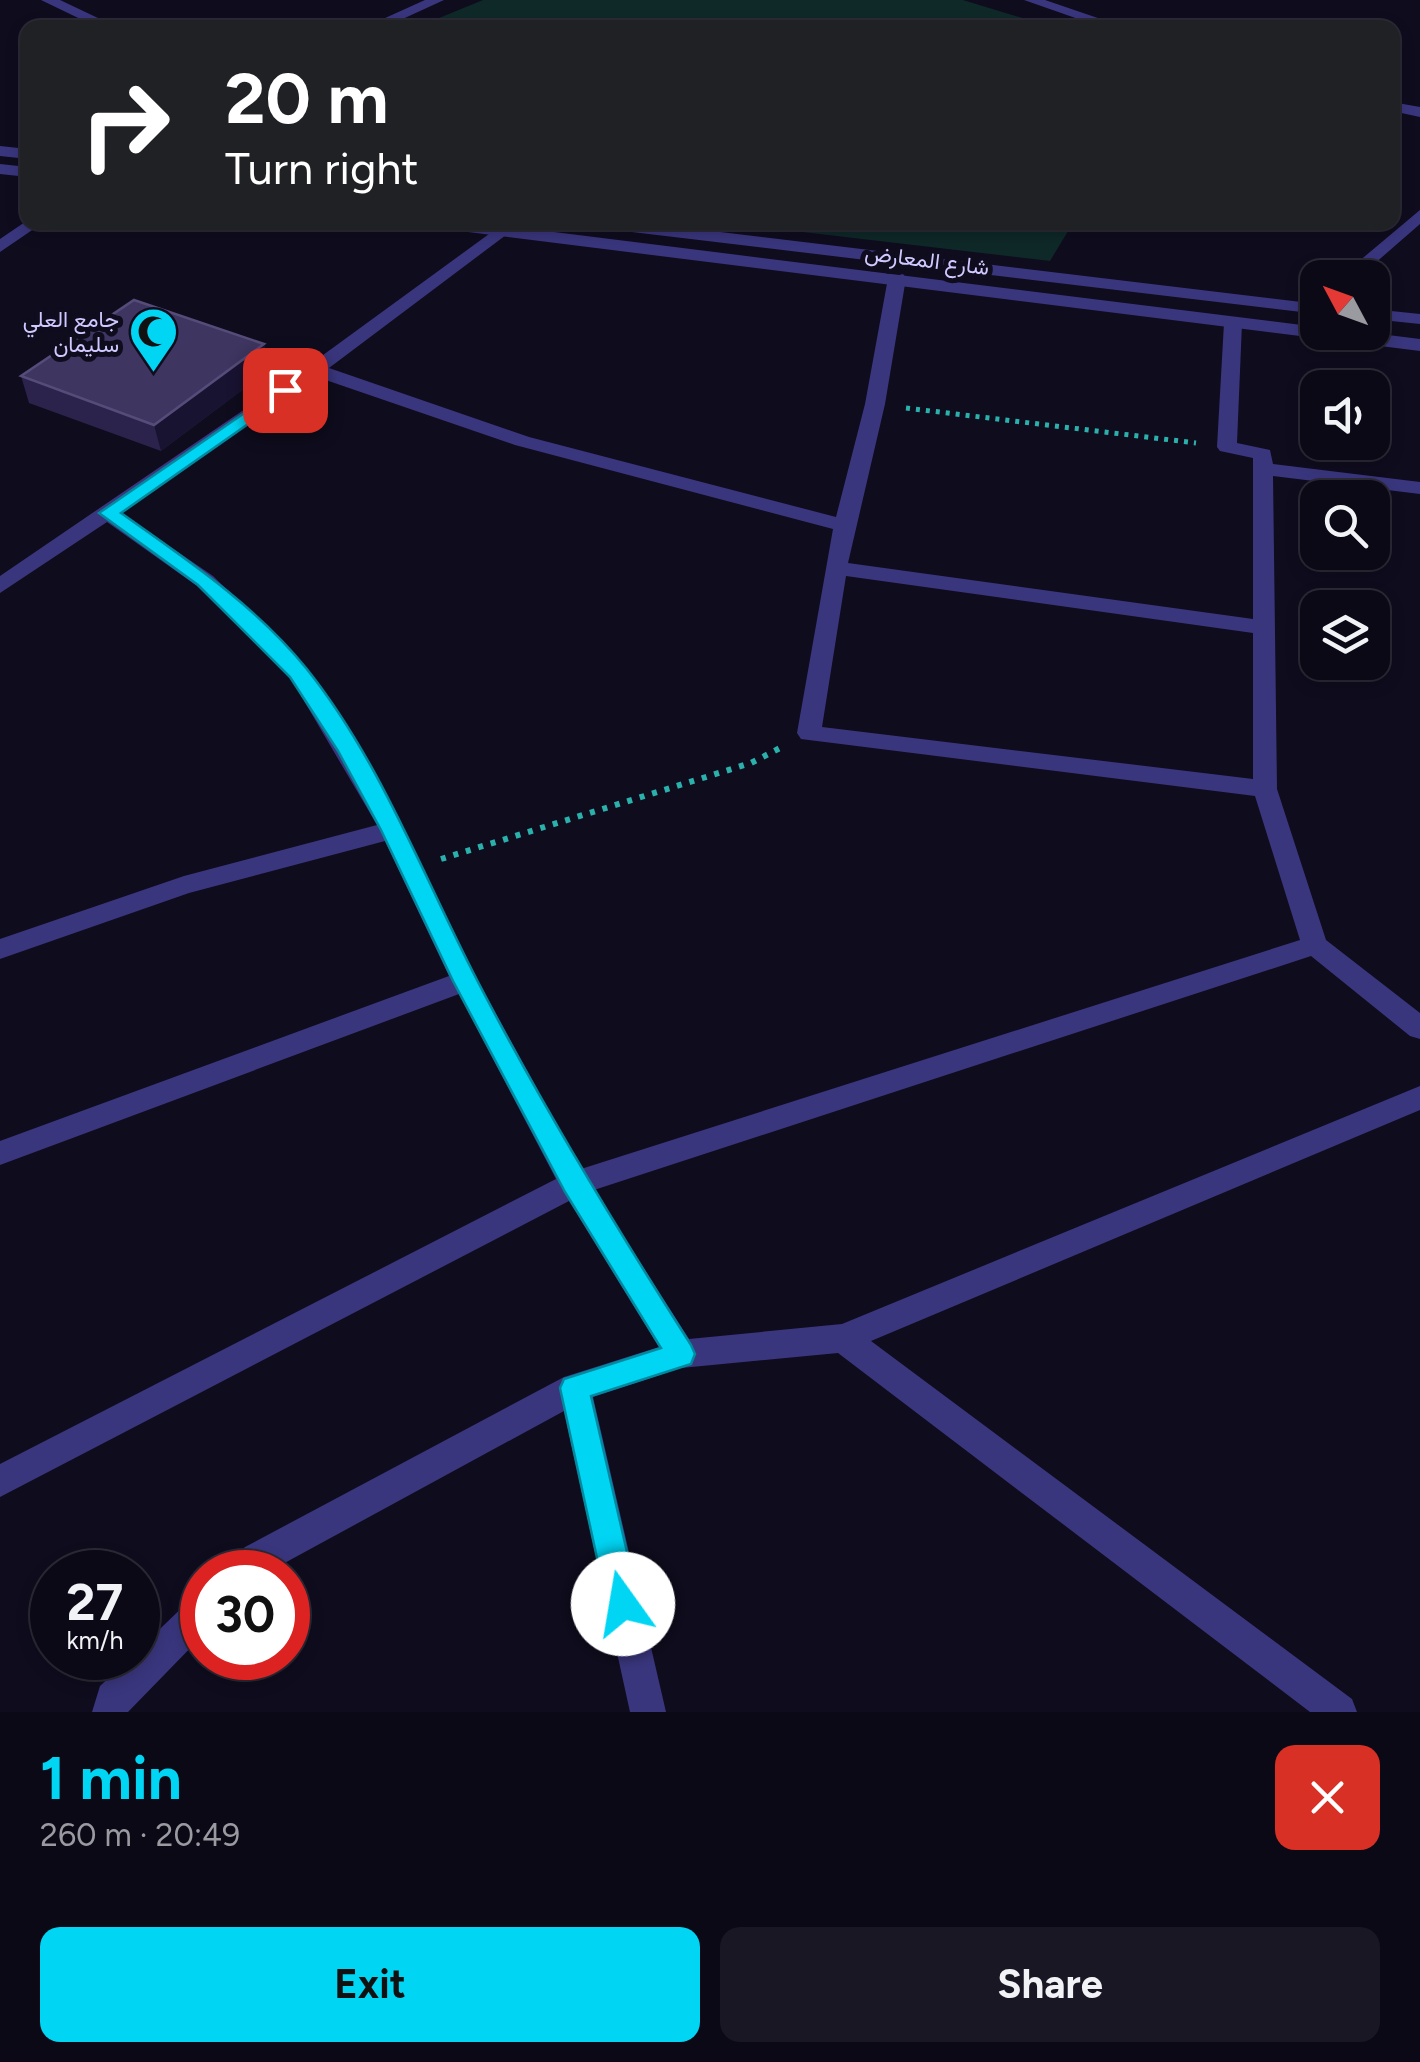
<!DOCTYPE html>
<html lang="en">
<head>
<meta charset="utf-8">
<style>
	body { margin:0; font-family:Figtree,Vazirmatn,sans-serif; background:#191723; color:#f1f3f6; height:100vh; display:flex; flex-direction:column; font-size:38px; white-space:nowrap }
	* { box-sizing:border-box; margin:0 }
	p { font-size:32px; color:#9a9aa1 }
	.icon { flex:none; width:55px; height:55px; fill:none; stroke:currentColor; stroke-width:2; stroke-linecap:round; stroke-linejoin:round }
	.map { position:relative; height:1712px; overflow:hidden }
	.sheet { display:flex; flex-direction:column; background:#0b0916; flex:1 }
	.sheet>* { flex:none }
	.banner { position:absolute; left:20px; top:20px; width:1380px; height:210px; border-radius:20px; box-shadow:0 5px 15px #0003,0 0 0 2px #2b2a35; background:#202124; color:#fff; overflow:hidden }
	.needle { width:65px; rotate:311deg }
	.fabs { position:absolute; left:1300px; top:260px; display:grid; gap:20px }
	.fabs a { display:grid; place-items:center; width:90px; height:90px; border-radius:20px; background:#0b0916; box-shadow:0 5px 15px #0003,0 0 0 2px #2b2a35; font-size:50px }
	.speed { position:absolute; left:30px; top:1550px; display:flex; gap:20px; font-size:50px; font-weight:700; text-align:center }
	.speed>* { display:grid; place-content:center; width:130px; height:130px; border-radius:50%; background:#0b0916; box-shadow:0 5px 15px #0003,0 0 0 2px #2b2a35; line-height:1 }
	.speed small { font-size:25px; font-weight:400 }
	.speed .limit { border:15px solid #d22; background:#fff; color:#111 }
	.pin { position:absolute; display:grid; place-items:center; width:85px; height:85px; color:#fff; margin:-42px; border-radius:20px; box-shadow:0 5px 15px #0006 }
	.me { position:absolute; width:110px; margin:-55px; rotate:347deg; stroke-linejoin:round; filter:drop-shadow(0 0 8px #0008) }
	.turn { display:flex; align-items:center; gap:35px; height:210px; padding:0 40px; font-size:45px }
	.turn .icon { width:130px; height:130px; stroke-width:2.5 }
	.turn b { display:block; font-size:70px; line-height:85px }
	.round { display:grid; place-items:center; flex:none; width:105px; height:105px; border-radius:20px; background:#191723 }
	.overview { display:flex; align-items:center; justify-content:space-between; height:170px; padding:0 40px }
	h1 { font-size:60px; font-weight:700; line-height:75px; color:#00d5f4 }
	.primary-button { display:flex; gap:20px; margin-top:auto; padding:20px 40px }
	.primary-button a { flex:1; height:115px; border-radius:20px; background:#00d5f4; color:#111; font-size:40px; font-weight:700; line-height:115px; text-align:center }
	.primary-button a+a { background:#191723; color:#f1f3f6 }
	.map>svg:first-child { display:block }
</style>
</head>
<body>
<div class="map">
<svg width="1420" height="1712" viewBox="0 0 1420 1712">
	<rect width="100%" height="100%" fill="#0f0c1e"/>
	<!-- green -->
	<path fill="#0f2828" d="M483,0H963L1052,27H417Z
		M725,223H1073L1050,261Z"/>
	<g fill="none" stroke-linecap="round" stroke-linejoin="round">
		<!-- path-far1 -->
		<path stroke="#2bb1ac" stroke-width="5" stroke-dasharray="4 6" stroke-linecap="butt" d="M906,408L1196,443"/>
		<!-- path -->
		<path stroke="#2bb1ac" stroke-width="6" stroke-dasharray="5 8" stroke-linecap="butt" d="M441,859L751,763L780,748"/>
		<!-- minor -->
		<path fill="#3a367e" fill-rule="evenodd" d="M41,0H60L119,28H99Z
			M1024,0H1045L1127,28H1104Z
			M1392,102L1420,107V117L1392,111Z
			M1420,210V224L1358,278H1339Z
			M28,220L44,222L0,252V239Z
			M500,226L508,231L506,235L329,368L529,437L836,517L865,404L888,278L903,274L906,278L885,404L848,563L1253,619V458L1220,451L1217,447L1224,323L1233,318L1242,323L1237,443L1270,450L1273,464L1420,482V494L1273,476L1277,789L1326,940L1420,1013V1039L1410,1036L1311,956L594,1190L689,1339L842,1324L1420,1086V1110L871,1341L1352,1699L1357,1712H1310L838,1353L681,1368L593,1397L666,1712H630L564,1411L268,1572H227L232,1560L245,1547L564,1377L659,1347L569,1201L0,1497V1464L556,1179L459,994L0,1165V1141L449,976L385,841L189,893L0,959V939L184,876L377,825L290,677L197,586L107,522L0,593V576L308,366ZM317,377L515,445L833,529L797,733L801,739L1255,796L1300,940L581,1169L477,979L404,830L355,742L306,667L213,576L121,513ZM846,576L1253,633V779L822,727Z
			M202,1595V1636L128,1712H92L100,1686L130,1658H138V1650L190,1600Z"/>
		<!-- tertiary -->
		<path fill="#3a367e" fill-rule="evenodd" d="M425,0H444L383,28H363Z
			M0,146L28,149V159L0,156Z
			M0,164L28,167V177L0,174Z
			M420,222H473L1318,327V332H1364L1420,339V351L428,227Z
			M582,222H637L1318,304V314L590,227Z
			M1372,309L1420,314V324L1372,319Z"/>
	</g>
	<!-- wall -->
	<path fill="#2c234c" d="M264,344L269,370L161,451L29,403L21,376Z"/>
	<!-- shaded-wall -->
	<path fill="#191332" d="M264,344L269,370L161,451L154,425Z"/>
	<!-- building -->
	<path fill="#3e3560" stroke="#554c79" stroke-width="2.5" d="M134,300L264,344L154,425L21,376Z"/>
	<!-- route -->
	<path fill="#00d5f4" stroke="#008a9f" stroke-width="2.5" d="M285,385L294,390L291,394L121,513C186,559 255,605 306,668C380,760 423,876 477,980C542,1106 615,1226 691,1345L695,1354L691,1364L591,1396L639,1604L634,1615L623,1620L612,1615L607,1604L560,1388L564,1379L661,1348L565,1192L453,981L381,830L338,751L290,677L198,585L99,513Z"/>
	<!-- icons -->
	<defs>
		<symbol id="mosque-pin" viewBox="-11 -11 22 30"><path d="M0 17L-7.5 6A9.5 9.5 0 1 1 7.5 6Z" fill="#00d5f4" stroke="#0f0c1e"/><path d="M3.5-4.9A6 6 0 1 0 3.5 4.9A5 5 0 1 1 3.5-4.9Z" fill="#111"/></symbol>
	</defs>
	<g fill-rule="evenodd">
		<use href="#mosque-pin" x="126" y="304" width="55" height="75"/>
	</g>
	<g text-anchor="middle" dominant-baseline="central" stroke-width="10" stroke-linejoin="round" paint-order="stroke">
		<!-- far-street labels -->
		<g font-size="22" fill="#d0c9ff" stroke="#0f0c1e">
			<text transform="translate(927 260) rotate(7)">شارع المعارض</text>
		</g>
		<!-- far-poi labels -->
		<g font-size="22" fill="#d0c9ff" stroke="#0f0c1e" text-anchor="end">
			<text x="119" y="319">جامع العلي<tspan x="119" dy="25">سليمان</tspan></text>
		</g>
	</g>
</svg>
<div class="fabs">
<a><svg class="needle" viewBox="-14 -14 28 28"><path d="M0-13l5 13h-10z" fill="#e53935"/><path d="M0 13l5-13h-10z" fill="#9a9aa1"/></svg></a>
<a><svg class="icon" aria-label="sound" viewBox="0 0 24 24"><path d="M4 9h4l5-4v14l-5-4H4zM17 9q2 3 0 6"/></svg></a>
<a><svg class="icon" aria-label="search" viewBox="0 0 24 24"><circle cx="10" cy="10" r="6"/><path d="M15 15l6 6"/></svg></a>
<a><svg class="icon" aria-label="layers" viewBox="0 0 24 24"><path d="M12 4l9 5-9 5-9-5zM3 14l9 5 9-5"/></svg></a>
</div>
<div class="speed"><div>27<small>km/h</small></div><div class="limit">30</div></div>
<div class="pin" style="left:285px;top:390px;background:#d93025"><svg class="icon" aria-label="arrive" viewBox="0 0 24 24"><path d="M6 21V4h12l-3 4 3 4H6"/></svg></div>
<svg class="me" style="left:623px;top:1604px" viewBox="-20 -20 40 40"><circle r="19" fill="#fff"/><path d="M0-13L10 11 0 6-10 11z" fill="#00d5f4"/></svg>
<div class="banner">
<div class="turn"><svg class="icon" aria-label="right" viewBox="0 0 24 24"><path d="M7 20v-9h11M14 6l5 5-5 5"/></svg><div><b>20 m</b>Turn right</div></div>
</div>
</div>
<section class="sheet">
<div class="overview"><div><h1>1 min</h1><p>260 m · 20:49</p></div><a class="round" style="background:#d93025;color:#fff"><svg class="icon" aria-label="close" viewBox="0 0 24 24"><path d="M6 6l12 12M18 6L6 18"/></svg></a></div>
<div class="primary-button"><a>Exit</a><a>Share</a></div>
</section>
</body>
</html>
